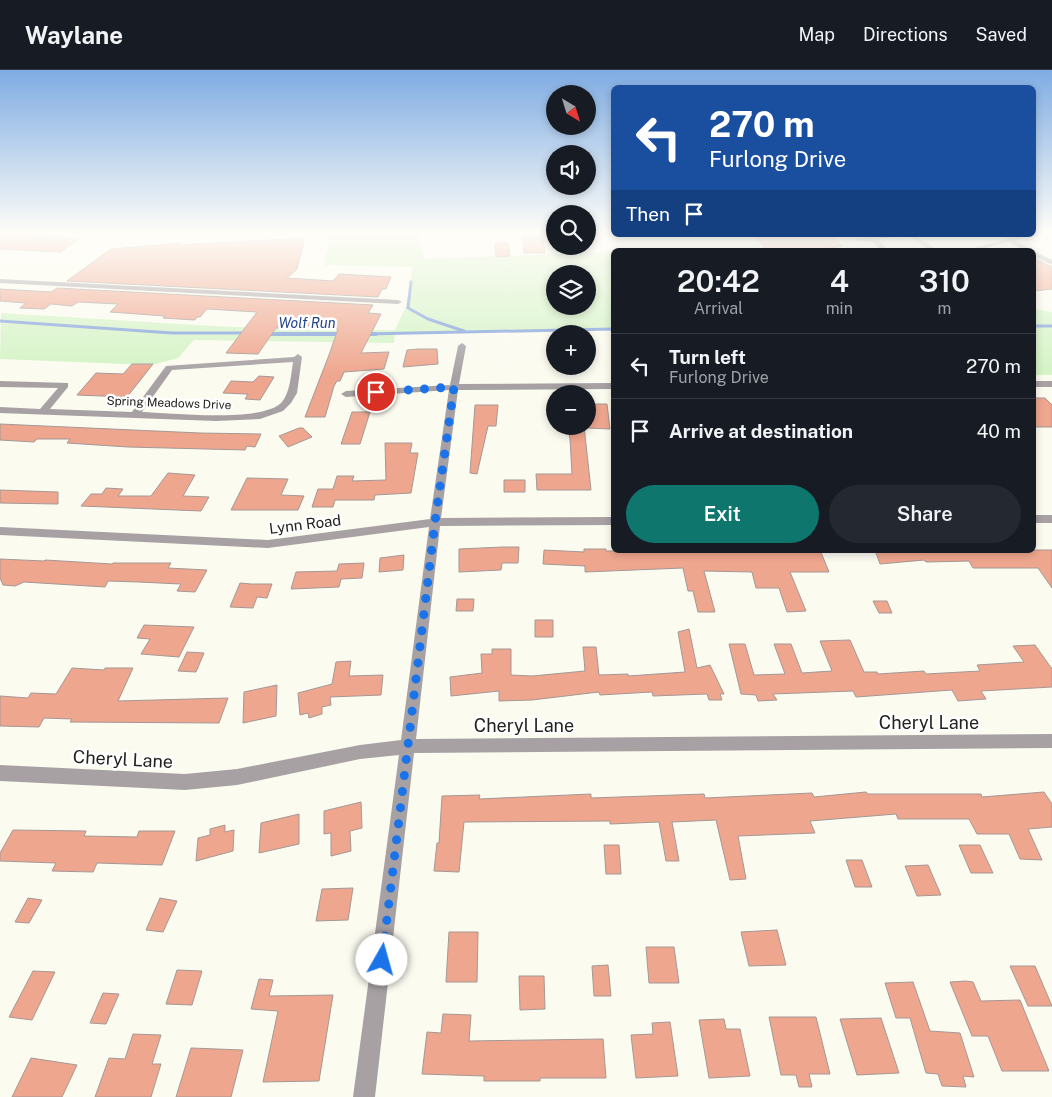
<!DOCTYPE html>
<html lang="en">
<head>
<meta charset="utf-8">
<style>
	body { margin:0; font-family:"Public Sans",sans-serif; background:#242831; color:#f1f3f6; height:100vh; display:flex; flex-direction:column; font-size:19px; white-space:nowrap }
	* { box-sizing:border-box; margin:0 }
	p { font-size:16px; color:#9ea1a6 }
	.icon { flex:none; width:28px; height:28px; fill:none; stroke:currentColor; stroke-width:2; stroke-linecap:round; stroke-linejoin:round }
	.map { position:relative; flex:1; overflow:hidden }
	.sheet { position:absolute; left:611px; top:178px; width:425px; height:305px; display:flex; flex-direction:column; background:#171b24; border-radius:8px; box-shadow:0 2px 8px #0003 }
	.sheet>* { flex:none }
	.guide { position:absolute; left:611px; top:15px; width:425px; height:152px; border-radius:8px; box-shadow:0 2px 8px #0003; background:#1a4fa0; color:#fff; overflow:hidden }
	.needle { width:32px; rotate:142deg }
	.buttons { position:absolute; left:546px; top:15px; display:grid; gap:10px }
	.buttons a { display:grid; place-items:center; width:50px; height:50px; border-radius:50%; background:#171b24; box-shadow:0 2px 8px #0003; font-size:25px }
	.pin { position:absolute; display:grid; place-items:center; width:42px; height:42px; color:#fff; margin:-21px; border:2px solid #fff; border-radius:50%; box-shadow:0 1px 5px #0007 }
	.me { position:absolute; width:55px; margin:-28px; rotate:7deg; stroke-linejoin:round; filter:drop-shadow(0 0 4px #0008) }
	.turn { display:flex; align-items:center; gap:18px; height:105px; padding:0 15px; font-size:22px }
	.turn .icon { width:65px; height:65px; stroke-width:2.5 }
	.turn b { display:block; font-size:35px; line-height:42px }
	.then { display:flex; align-items:center; height:48px; padding:0 15px; background:#0003; gap:10px; font-size:19px }
	.eta { display:flex; justify-content:space-evenly; align-items:center; height:85px; text-align:center }
	.eta b { font-size:30px; font-weight:600; line-height:35px }
	.cta { display:flex; gap:10px; margin-top:auto; padding:10px 15px }
	.cta a { flex:1; height:58px; border-radius:30px; background:#0f766e; color:#fff; font-size:20px; font-weight:600; line-height:58px; text-align:center }
	.cta a+a { background:#242831; color:#f1f3f6 }
	ul { padding:0; list-style:none }
	li { display:flex; align-items:center; gap:15px; height:65px; padding:0 15px; border-top:1px solid #363941 }
	li div { flex:1 }
	li b { display:block; font-size:19px }
	li em { font-style:normal }
	header { display:flex; align-items:center; gap:30px; box-sizing:border-box; height:70px; padding:0 25px; background:#171b24; border-bottom:1px solid #363941 }
	header strong { font-size:24px }
	nav { display:flex; gap:28px; margin-inline-start:auto; font-size:18px }
	.map>svg:first-child { display:block }
</style>
</head>
<body>
<header>
<strong>Waylane</strong>
<nav><a>Map</a><a>Directions</a><a>Saved</a></nav>
</header>
<div class="map">
<svg width="1052" height="1027" viewBox="0 0 1052 1027">
	<rect width="100%" height="100%" fill="#fcfbf0"/>
	<!-- green -->
	<path fill="#d4f3c5" fill-rule="evenodd" d="M331,162H417L424,189L614,182V259L395,264L394,273L194,270L178,288L152,295L0,289L1,243L213,256L312,260H395L406,236L413,197L324,195ZM555,204H588V236H555Z
		M1034,239L1052,242V305H1034Z"/>
	<g fill="none" stroke-linecap="round" stroke-linejoin="round">
		<!-- stream-far1 -->
		<path stroke="#81a0db" stroke-width="3" d="M411,212L408,238L428,249L464,261
			M0,251L172,263H246
			M1034,256H1052
			M267,264H341
			M365,264L614,259"/>
		<!-- stream -->
		<path stroke="#81a0db" stroke-width="4" d="M267,264H341
			M365,264H376"/>
	</g>
	<!-- building -->
	<path fill="#efa68e" stroke="#a49895" d="M0,162L66,168L79,169L60,182L0,179Z
		M798,165H832L842,176L817,180H767L755,167Z
		M522,166H542L545,183H524Z
		M305,168L297,199L287,208L333,211L339,204L391,207L386,219H382L378,227L67,211L111,179L181,173L180,175Z
		M495,173H508L510,186L496,187Z
		M1034,188L1052,197V219L1034,221Z
		M57,218L373,235L368,243L381,244L361,283L389,282L384,299L344,302L340,311H337L334,316L325,347H305L329,285L338,259H335L336,257L291,255L284,258H276L258,284L226,283L257,242L207,239L200,247H197L195,250L163,248L165,246L110,242L118,234L78,232L72,236L51,234L44,239L20,238L26,233L0,231V219L51,222Z
		M418,279H437L438,294L403,297L407,280Z
		M132,294H153L127,327L77,325L96,303L123,304Z
		M259,306L274,307L260,330L245,329L248,324H246L223,323L231,311L253,312Z
		M1034,328H1045L1052,335V357H1034Z
		M588,334H607L610,359L588,358Z
		M475,335H498L496,356H488L477,404L470,403Z
		M352,342H370L360,374H341Z
		M0,354L200,363L261,364L255,377L247,376L245,380L128,377L67,373L70,369H37L34,372L0,370Z
		M567,356H584L591,420H537L536,404H572L570,369Z
		M299,358H303L312,367L288,377L279,366Z
		M385,373H412L410,383H418L411,423L375,425L374,430H335L333,437H312L318,419H333L337,406H354L352,411L386,410Z
		M168,403L195,405L183,426L209,427L201,441L81,436L91,424H102L106,418L123,419L118,426H151Z
		M247,408L288,409L281,425L304,426L298,440H231Z
		M504,410H525V422H504Z
		M0,420L58,422V434L0,433Z
		M503,477H519L518,493H502L501,500L459,502V479Z
		M584,479H606V481L820,480L829,502H790L806,541L787,542L779,518H756L752,502L704,501L715,542H698L693,521H688L683,498L585,502V496L543,494L544,480L584,482Z
		M875,480H1052V518L1038,498H973L969,491L926,492L924,490L880,494Z
		M404,485L403,500L379,502L380,488Z
		M0,489L44,491L45,490L112,494L113,493H171L168,498L207,500L195,522L177,521L181,514L138,512L108,511L105,517L24,512L15,516L3,515L0,508Z
		M364,493L362,508L341,509L339,517L291,519L296,502L337,501L339,494Z
		M240,513L251,514H272L267,528L257,527L253,538L230,537Z
		M457,529H474L473,541H456Z
		M873,531H887L892,543H879Z
		M535,550H553V567H535Z
		M144,555L194,557L179,587L141,584L150,569L137,568Z
		M689,559L697,598L710,595L724,624H720L722,630H709L707,624L653,626L652,622L600,625L599,622L532,630L499,631V621L451,626L450,607L482,603L481,584H492V579H511V605L532,606L585,601L583,577H596L599,605L628,604V606L685,602L678,562Z
		M850,570L864,602H877L878,604L924,601L926,604L980,601L977,595L1024,592L1013,576L1035,575L1052,599V617L981,621L986,629L958,631L952,620L856,627L853,621L773,624L777,630L758,631L756,625L741,624L729,574H745L754,605L785,604L774,574H791L802,603L832,601L820,571Z
		M187,582L204,583L196,602L178,601Z
		M351,591L349,606L383,605L381,625L330,627L331,635L322,637V644L309,648L308,643L300,645L298,623L332,614L336,592Z
		M72,598L104,600L105,598H133L118,631L228,628L219,653L70,652L72,649L44,648L39,657L0,656V626L28,628L31,623L56,624Z
		M277,615L276,646L243,653L244,622Z
		M866,722L868,724H981L982,727L1044,722L1052,734V757L1028,759L1042,790L1020,789L1009,764H977L969,749H898L896,744L810,751L815,763L738,766L746,809L730,810L716,750L672,752L679,791H666L659,752L610,754V751L464,752L459,802L434,801L437,773H439L442,726L480,725L479,729L591,724V728L704,724L705,728L812,723L814,727Z
		M361,732L362,758L350,761L351,781L331,786V763L324,764V741Z
		M299,744V774L259,783L261,753Z
		M225,755V762L234,760L233,781L196,791L198,768L210,765V759Z
		M13,760L86,761L84,766L137,767L139,761H175L162,795L97,793L93,802L52,801L56,793L0,791V783Z
		M604,775H619L621,804H606Z
		M959,775H980L993,803H971Z
		M846,790H862L872,817H855Z
		M928,795L941,825L917,826L905,796Z
		M353,818L348,850L316,851L322,819Z
		M28,828L42,830L29,853L15,852Z
		M160,828L177,831L163,862L146,860Z
		M777,860L786,895L749,896L741,862Z
		M449,862H478L477,912H446Z
		M646,877H674L679,913H649Z
		M608,895L611,926H594L592,896Z
		M1010,896H1035L1052,936H1028Z
		M177,900L202,901L192,935L166,934Z
		M33,901L55,902L32,950L9,947Z
		M519,906H544L545,939L520,940Z
		M259,909L273,910L269,926L333,925L319,1011L263,1012L278,941L251,939Z
		M966,911L973,912L981,931L1020,930L1049,1001H1002L988,966H972L950,912Z
		M913,912L930,961L960,963L974,1007L963,1006L966,1017L942,1016L938,1004L926,1003L910,948H896L885,913Z
		M103,923L119,924L106,954L90,953Z
		M443,944L471,945L469,971L603,969L606,1008H540V1011H484V1006L422,1004L427,962L441,963Z
		M769,947H816L830,1004H809L812,1017H799L796,1005H781Z
		M881,948L899,1003L857,1005L840,949Z
		M724,949L726,959H740L750,1006L709,1008L699,950Z
		M670,952L678,1006L636,1008L631,965L653,964L652,953Z
		M133,964L161,965L152,994H161L151,1027H95L109,988L125,989Z
		M191,978L243,980L231,1027H176Z
		M31,988L77,995L62,1027H12Z"/>
	<g fill="none" stroke-linecap="round" stroke-linejoin="round">
		<!-- minor -->
		<path fill="#a7a1a3" fill-rule="evenodd" d="M881,165H907L877,169L883,174L886,180H876L879,178C869,167 863,174 854,169Z
			M908,165H915L937,180H929Z
			M1021,165H1032L1016,170L1031,180H1023L1009,172L978,180H967Z
			M1034,181L1052,190V195L1034,186Z
			M0,209L398,230L402,232L398,234L0,213Z
			M462,273L466,276L459,314L614,313V319L458,320L441,448L614,447V455L440,456L416,669L1052,664V678L414,683L375,1027H353L399,685L360,689L237,715L185,720L0,711V695L185,704L237,699L360,675L401,670L429,457L268,478L0,465V457L268,470L430,449L449,320L346,327L341,324L346,321L450,315L458,276Z
			M298,284L302,287L297,323L291,333L283,341L260,349L216,351L0,343V337L40,339L58,318L0,317V311L68,313V317L50,339L132,342L166,296L294,287ZM293,292C291,305 290,322 282,332C264,353 170,343 142,342L172,300Z
			M1034,311H1052V317H1034Z
			M1034,445H1052V453H1034Z"/>
		<!-- major -->
		<path fill="#63595c" fill-rule="evenodd" d="M141,162H218L215,164H144Z"/>
	</g>
	<!-- sky -->
	<linearGradient id="sky" x2="0" y2="1"><stop stop-color="#7face3"/><stop offset="0.53" stop-color="#fefdf8"/><stop offset="1" stop-color="#fefdf8" stop-opacity="0"/></linearGradient>
	<rect width="1052" height="306" fill="url(#sky)"/>
	<g fill="none" stroke-linecap="round" stroke-linejoin="round">
		<!-- route -->
		<path stroke="#1a73e8" stroke-width="9" stroke-dasharray="0 16.2" d="M376,322L454,317L435,452L382,890"/>
	</g>
	<g text-anchor="middle" dominant-baseline="central" stroke-width="5" stroke-linejoin="round" paint-order="stroke">
		<!-- far-street labels -->
		<g font-size="12" fill="#24231f" stroke="#fff">
			<text transform="translate(169 333) rotate(2)">Spring Meadows Drive</text>
		</g>
		<!-- far-water labels -->
		<g font-size="14" font-style="italic" fill="#23448a" stroke="#fff">
			<text x="307" y="253">Wolf Run</text>
		</g>
		<!-- street labels -->
		<g font-size="15" fill="#24231f" stroke="#fff">
			<text transform="translate(305 454) rotate(-7)">Lynn Road</text>
		</g>
		<!-- near-street labels -->
		<g font-size="18" fill="#24231f" stroke="#fff">
			<text x="929" y="652">Cheryl Lane</text>
			<text x="524" y="655">Cheryl Lane</text>
			<text transform="translate(123 689) rotate(3)">Cheryl Lane</text>
		</g>
	</g>
</svg>
<div class="buttons">
<a><svg class="needle" viewBox="-14 -14 28 28"><path d="M0-13l5 13h-10z" fill="#e53935"/><path d="M0 13l5-13h-10z" fill="#9ea1a6"/></svg></a>
<a><svg class="icon" aria-label="sound" viewBox="0 0 24 24"><path d="M4 9h4l5-4v14l-5-4H4zM17 9q2 3 0 6"/></svg></a>
<a><svg class="icon" aria-label="search" viewBox="0 0 24 24"><circle cx="10" cy="10" r="6"/><path d="M15 15l6 6"/></svg></a>
<a><svg class="icon" aria-label="layers" viewBox="0 0 24 24"><path d="M12 4l9 5-9 5-9-5zM3 14l9 5 9-5"/></svg></a>
<a>+</a>
<a>−</a>
</div>
<div class="pin" style="left:376px;top:322px;background:#d93025"><svg class="icon" aria-label="arrive" viewBox="0 0 24 24"><path d="M6 21V4h12l-3 4 3 4H6"/></svg></div>
<svg class="me" style="left:382px;top:890px" viewBox="-20 -20 40 40"><circle r="19" fill="#fff"/><path d="M0-13L10 11 0 6-10 11z" fill="#1a73e8"/></svg>
<div class="guide">
<div class="turn"><svg class="icon" aria-label="left" viewBox="0 0 24 24"><path d="M17 20v-9H6M10 6l-5 5 5 5"/></svg><div><b>270 m</b>Furlong Drive</div></div>
<div class="then">Then<svg class="icon" aria-label="arrive" viewBox="0 0 24 24"><path d="M6 21V4h12l-3 4 3 4H6"/></svg></div>
</div>
<section class="sheet">
<div class="eta">
<div><b>20:42</b><p>Arrival</p></div>
<div><b>4</b><p>min</p></div>
<div><b>310</b><p>m</p></div>
</div>
<ul>
<li><svg class="icon" aria-label="left" viewBox="0 0 24 24"><path d="M17 20v-9H6M10 6l-5 5 5 5"/></svg><div><b>Turn left</b><p>Furlong Drive</p></div><em>270 m</em></li>
<li><svg class="icon" aria-label="arrive" viewBox="0 0 24 24"><path d="M6 21V4h12l-3 4 3 4H6"/></svg><div><b>Arrive at destination</b></div><em>40 m</em></li>
</ul>
<div class="cta"><a>Exit</a><a>Share</a></div>
</section>
</div>
</body>
</html>
